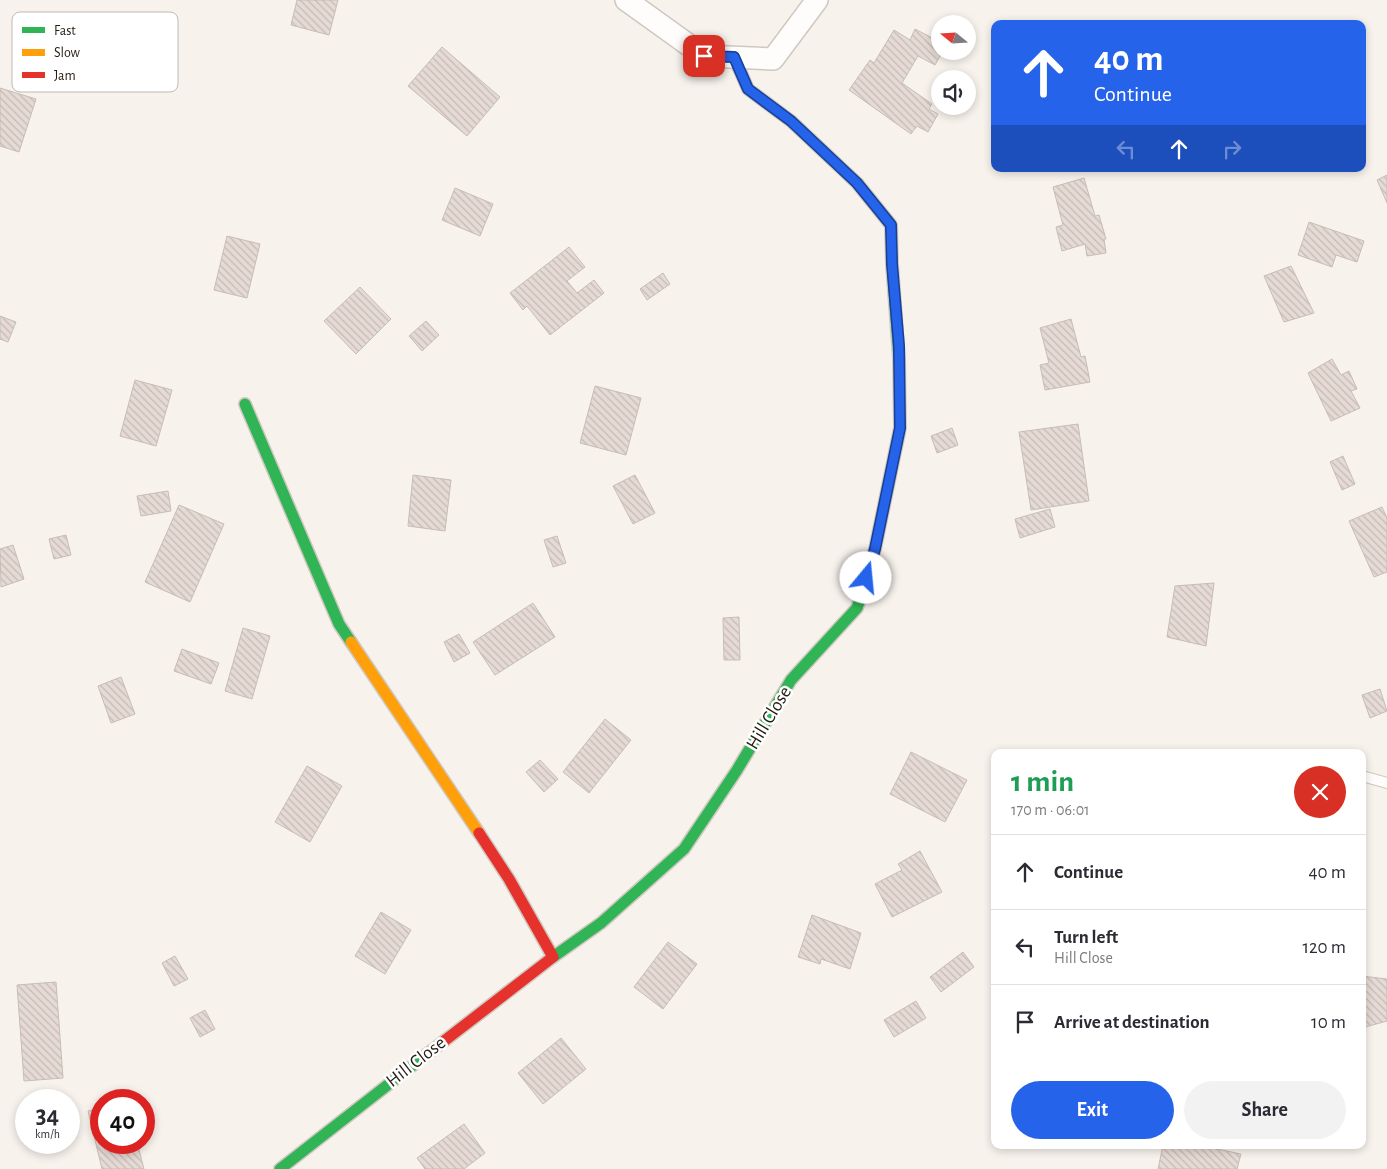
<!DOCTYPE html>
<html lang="en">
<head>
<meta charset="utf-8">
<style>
	body { margin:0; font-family:"Alegreya Sans",sans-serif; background:#f2f2f3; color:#2b2b33; height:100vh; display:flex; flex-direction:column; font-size:19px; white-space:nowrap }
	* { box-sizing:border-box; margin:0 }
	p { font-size:16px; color:#7c7c81 }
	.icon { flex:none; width:28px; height:28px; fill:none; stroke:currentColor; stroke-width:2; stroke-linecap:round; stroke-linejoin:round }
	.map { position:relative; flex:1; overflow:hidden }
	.sheet { position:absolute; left:991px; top:749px; width:375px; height:400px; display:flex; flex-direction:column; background:#fff; border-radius:10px; box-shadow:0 2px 8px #0003 }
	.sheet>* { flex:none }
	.banner { position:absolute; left:991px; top:20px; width:375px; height:152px; border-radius:10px; box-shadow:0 2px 8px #0003; background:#2563eb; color:#fff; overflow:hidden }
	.needle { width:32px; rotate:288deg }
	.buttons { position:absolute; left:931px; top:15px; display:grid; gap:10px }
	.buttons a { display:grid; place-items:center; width:45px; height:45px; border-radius:50%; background:#fff; box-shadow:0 2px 8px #0003; font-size:25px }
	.speed { position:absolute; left:15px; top:1089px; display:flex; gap:10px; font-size:25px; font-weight:700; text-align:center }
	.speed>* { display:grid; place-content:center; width:65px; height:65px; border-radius:50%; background:#fff; box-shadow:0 2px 8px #0003; line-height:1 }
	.speed small { font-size:12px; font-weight:400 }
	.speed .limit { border:8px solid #d22; background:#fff; color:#111 }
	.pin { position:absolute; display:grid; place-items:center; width:42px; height:42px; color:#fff; margin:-21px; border-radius:10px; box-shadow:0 2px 8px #0006 }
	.me { position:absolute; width:55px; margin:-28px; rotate:17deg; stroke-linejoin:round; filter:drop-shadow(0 0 4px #0008) }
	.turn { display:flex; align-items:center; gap:18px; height:105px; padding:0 20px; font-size:22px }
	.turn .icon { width:65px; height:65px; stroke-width:2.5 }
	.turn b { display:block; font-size:35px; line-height:42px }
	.lanes { display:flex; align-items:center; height:48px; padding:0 20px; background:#0003; justify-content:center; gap:25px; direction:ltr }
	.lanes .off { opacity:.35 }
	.round { display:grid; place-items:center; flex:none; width:52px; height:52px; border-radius:26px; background:#f2f2f3 }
	.head { display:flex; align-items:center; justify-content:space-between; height:85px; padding:0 20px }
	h1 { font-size:30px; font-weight:600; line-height:38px; color:#1e9e55 }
	.action { display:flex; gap:10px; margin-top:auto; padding:10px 20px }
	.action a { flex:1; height:58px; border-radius:30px; background:#2563eb; color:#fff; font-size:20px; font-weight:600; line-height:58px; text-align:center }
	.action a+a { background:#f2f2f3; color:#2b2b33 }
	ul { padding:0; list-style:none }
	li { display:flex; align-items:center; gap:15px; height:75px; padding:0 20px; border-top:1px solid #e1e1e2 }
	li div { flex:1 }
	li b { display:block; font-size:19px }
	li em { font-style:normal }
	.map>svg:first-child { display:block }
</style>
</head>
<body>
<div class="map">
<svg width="1387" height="1169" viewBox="0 0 1387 1169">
	<defs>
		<pattern id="building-back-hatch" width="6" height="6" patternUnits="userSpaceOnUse" patternTransform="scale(1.25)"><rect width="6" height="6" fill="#e6dad4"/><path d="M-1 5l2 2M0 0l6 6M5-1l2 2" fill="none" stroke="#c5bab5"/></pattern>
	</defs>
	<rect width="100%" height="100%" fill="#f7f2ec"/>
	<!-- building -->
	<path fill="url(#building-back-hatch)" stroke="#c6bdb8" d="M297,0H338L329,35L291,25Z
		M915,29L940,42V51H943L935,65L918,56L902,83L932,104L929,109L938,114L928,132L917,126L911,134L849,90L870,60L874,63L894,30L910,40Z
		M442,47L500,97L467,136L408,86Z
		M0,88L36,99L19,152L0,146Z
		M1387,175V203L1377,180Z
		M1084,178L1095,216L1099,215L1106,239H1104L1106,253L1087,256L1085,244L1062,251L1056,227L1063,225L1053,187Z
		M455,188L493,204L480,236L442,220Z
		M1309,222L1364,241L1357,262L1336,255L1332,267L1298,255Z
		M227,236L260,244L247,298L214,290Z
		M569,247L585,267L567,281L577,293L594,280L604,293L550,335L527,306L523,310L510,293Z
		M1291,266L1314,313L1284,322L1264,276Z
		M663,273L670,284L647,300L640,289Z
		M360,287L391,319L356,354L324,321Z
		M0,316L16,322L8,342L0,339Z
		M1071,319L1081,357L1085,356L1090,382L1045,390L1040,365L1049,363L1040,328Z
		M426,321L439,335L422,351L409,336Z
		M1332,359L1341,375L1349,371L1357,389L1351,391L1360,408L1331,421L1308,373Z
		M135,380L172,390L156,446L120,436Z
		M595,386L641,398L626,455L580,443Z
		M1078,424L1089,501L1031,510L1019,432Z
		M952,428L958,445L937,453L931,436Z
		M1343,456L1355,484L1342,490L1330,462Z
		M413,475L451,480L445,531L408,526Z
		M635,475L655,513L633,524L613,486Z
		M168,491L171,511L141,516L137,496Z
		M179,505L224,524L190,602L145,582Z
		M1382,507L1387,518V572L1374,577L1349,521Z
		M1050,509L1055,527L1020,538L1015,519Z
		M66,535L71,555L54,559L49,539Z
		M557,536L566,563L553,567L544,540Z
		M13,545L24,579L1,587L0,549Z
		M1214,583L1206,646L1167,637L1175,586Z
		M533,603L555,637L495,675L473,642Z
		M739,617L740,660H724L723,618Z
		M243,628L270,636L252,699L225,691Z
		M459,634L470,653L454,662L444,642Z
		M182,649L219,663L211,684L174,671Z
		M121,677L135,714L111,723L98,686Z
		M1380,689L1387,711L1370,718L1362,695Z
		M605,719L631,740L589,793L563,772Z
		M911,752L967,780L945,822L890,794Z
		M540,760L558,779L544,792L526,772Z
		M307,766L342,786L310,842L275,822Z
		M920,851L942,892L892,917L875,884L902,870L898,864Z
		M381,912L411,930L385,974L355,956Z
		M812,915L861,933L850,969L821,959L820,964L798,957Z
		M668,942L697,964L663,1009L634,987Z
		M963,952L974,967L941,992L930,977Z
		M175,956L188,979L174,986L162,963Z
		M1362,976L1387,979V1021L1362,1028Z
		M56,982L63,1078L24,1081L17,985Z
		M916,1001L926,1018L894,1037L884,1020Z
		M205,1010L215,1029L200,1037L190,1018Z
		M561,1038L586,1069L543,1104L518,1073Z
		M101,1108V1142H137L144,1169H102L88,1111Z
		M464,1124L485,1153L464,1169H425L417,1158Z
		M1163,1145H1198L1241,1154L1237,1169H1158Z"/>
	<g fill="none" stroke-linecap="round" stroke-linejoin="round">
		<defs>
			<path id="lane" d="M1362,776L1387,783"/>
			<path id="street" d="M626,0L704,56L773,59L817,0"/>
			<path id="fast" d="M734,57L748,89L791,121L857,183L891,225L892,264L899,359
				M245,404L339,624L351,642
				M553,957L601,923L684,849L737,770L791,680L857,608L861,596
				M280,1169L426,1055"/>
			<path id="slow" d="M861,596L875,549L900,428L899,359
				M351,642L479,833"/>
			<path id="jam" d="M426,1055L553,957L509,879L479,833"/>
		</defs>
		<!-- lane casing -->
		<use href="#lane" stroke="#cfc8c0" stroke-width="12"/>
		<!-- street casing -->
		<use href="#street" stroke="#cfc8c0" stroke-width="24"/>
		<!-- fast casing -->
		<use href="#fast" stroke="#cfc8c0" stroke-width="14"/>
		<!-- slow casing -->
		<use href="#slow" stroke="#cfc8c0" stroke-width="14"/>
		<!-- jam casing -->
		<use href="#jam" stroke="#cfc8c0" stroke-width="14"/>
		<!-- lane -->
		<use href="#lane" stroke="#fefdfc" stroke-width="10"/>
		<!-- street -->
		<use href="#street" stroke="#fefdfc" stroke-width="21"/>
		<!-- fast -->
		<use href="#fast" stroke="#30b455" stroke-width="11"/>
		<!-- slow -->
		<use href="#slow" stroke="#ff9f0a" stroke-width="11"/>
		<!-- jam -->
		<use href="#jam" stroke="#e5322d" stroke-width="11"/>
	</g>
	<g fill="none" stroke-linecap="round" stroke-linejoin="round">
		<defs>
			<path id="route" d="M704,56L734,57L748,89L791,121L857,183L891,225L892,264L899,346L900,428L875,549L866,578"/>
		</defs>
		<!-- route casing -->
		<use href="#route" stroke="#184099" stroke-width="12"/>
		<!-- route -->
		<use href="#route" stroke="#2563eb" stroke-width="9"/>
	</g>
	<g text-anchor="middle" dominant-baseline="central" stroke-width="5" stroke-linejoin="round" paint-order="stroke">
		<!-- street labels -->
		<g font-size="19" fill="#241b11" stroke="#fff">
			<text transform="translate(769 718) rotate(-59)">Hill Close</text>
			<text transform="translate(416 1062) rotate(-38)">Hill Close</text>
		</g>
	</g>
	<!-- legend -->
	<rect x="12" y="12" width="166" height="80" rx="8" fill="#fff" stroke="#bdbbb8" stroke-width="1"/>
	<rect x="22" y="27" width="23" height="6" fill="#30b455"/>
	<rect x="22" y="49" width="23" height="7" fill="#ff9f0a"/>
	<rect x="22" y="72" width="23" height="6" fill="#e5322d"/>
	<g font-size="14" fill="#241b11">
		<text x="54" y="35">Fast</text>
		<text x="54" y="57">Slow</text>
		<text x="54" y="80">Jam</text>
	</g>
</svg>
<div class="buttons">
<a><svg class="needle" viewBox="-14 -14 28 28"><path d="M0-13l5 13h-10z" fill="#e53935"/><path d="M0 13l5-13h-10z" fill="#7c7c81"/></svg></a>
<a><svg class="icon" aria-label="sound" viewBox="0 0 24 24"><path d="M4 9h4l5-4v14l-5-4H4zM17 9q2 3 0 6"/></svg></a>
</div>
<div class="speed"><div>34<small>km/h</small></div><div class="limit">40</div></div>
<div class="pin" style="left:704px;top:56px;background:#d93025"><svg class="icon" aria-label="arrive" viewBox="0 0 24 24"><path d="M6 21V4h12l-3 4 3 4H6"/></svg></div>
<svg class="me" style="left:866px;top:578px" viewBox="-20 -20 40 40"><circle r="19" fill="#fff"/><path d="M0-13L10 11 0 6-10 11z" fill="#2563eb"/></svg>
<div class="banner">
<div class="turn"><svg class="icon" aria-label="ahead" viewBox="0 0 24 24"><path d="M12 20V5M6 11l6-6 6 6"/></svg><div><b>40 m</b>Continue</div></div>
<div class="lanes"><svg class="icon off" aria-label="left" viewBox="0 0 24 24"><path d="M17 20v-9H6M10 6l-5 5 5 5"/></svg><svg class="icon" aria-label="ahead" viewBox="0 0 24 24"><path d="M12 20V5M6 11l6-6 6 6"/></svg><svg class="icon off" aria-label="right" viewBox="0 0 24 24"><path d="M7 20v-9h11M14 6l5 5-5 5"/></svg></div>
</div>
<section class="sheet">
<div class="head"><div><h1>1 min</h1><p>170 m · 06:01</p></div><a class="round" style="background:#d93025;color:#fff"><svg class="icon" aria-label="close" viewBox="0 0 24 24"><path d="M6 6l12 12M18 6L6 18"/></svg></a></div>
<ul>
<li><svg class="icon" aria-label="ahead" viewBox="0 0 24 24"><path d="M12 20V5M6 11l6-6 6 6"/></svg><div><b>Continue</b></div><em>40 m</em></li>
<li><svg class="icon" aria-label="left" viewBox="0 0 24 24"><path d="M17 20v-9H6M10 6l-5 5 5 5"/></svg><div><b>Turn left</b><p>Hill Close</p></div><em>120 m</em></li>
<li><svg class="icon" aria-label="arrive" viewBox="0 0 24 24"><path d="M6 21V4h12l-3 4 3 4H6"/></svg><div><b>Arrive at destination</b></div><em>10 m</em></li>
</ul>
<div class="action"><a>Exit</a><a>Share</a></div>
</section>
</div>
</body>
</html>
